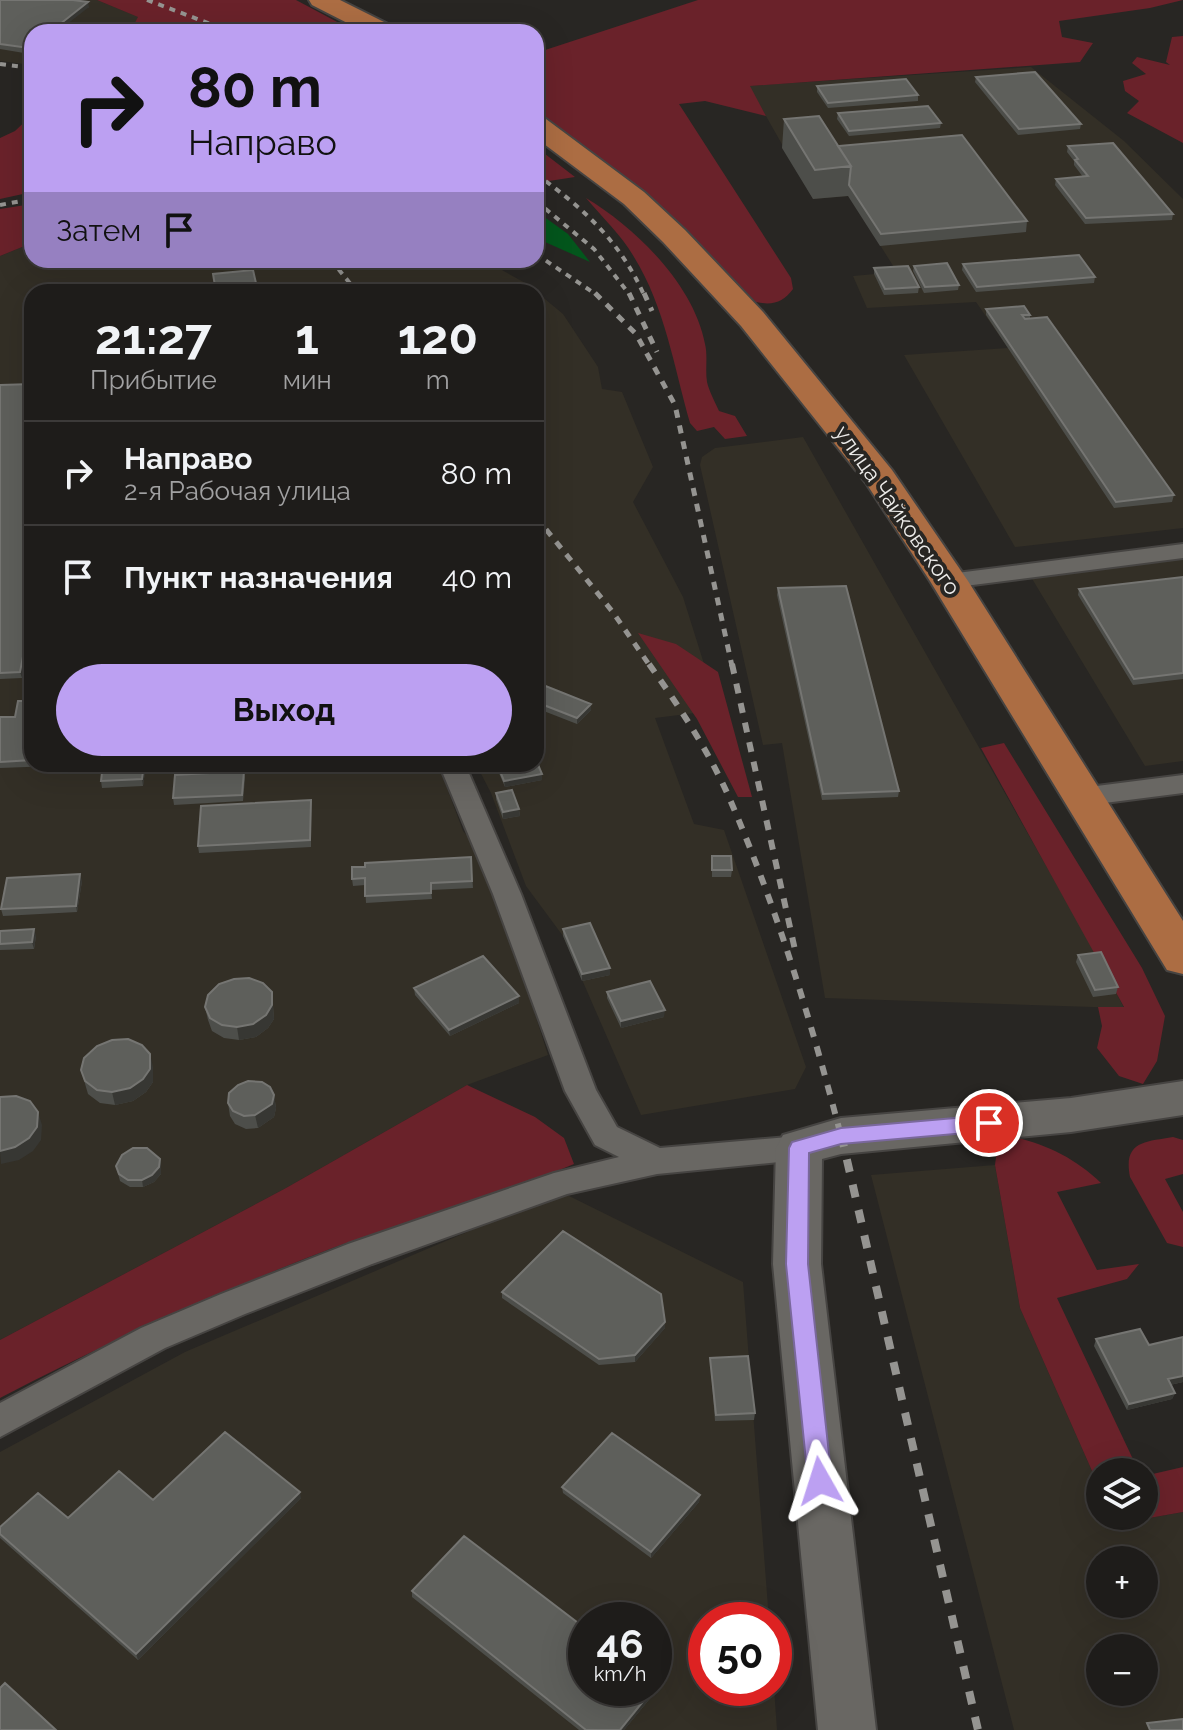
<!DOCTYPE html>
<html lang="ru">
<head>
<meta charset="utf-8">
<style>
	body { margin:0; font-family:Raleway,sans-serif; background:#2b2927; color:#f1f3f6; height:100vh; display:flex; flex-direction:column; font-size:30px; white-space:nowrap }
	* { box-sizing:border-box; margin:0 }
	p { font-size:26px; color:#a1a1a2 }
	.icon { flex:none; width:44px; height:44px; fill:none; stroke:currentColor; stroke-width:2; stroke-linecap:round; stroke-linejoin:round }
	.map { position:relative; flex:1; overflow:hidden }
	.drawer { position:absolute; left:24px; top:284px; width:520px; height:488px; display:flex; flex-direction:column; background:#1e1c1a; border-radius:24px; box-shadow:0 8px 32px #0002,0 0 0 2px #3c3a39 }
	.drawer>* { flex:none }
	.top-card { position:absolute; left:24px; top:24px; width:520px; height:244px; border-radius:24px; box-shadow:0 8px 32px #0002,0 0 0 2px #3c3a39; background:#bca0f2; color:#111; overflow:hidden }
	.controls { position:absolute; left:1086px; top:1458px; display:grid; gap:16px }
	.controls a { display:grid; place-items:center; width:72px; height:72px; border-radius:50%; background:#1e1c1a; box-shadow:0 8px 32px #0002,0 0 0 2px #3c3a39; font-size:40px }
	.speed { position:absolute; left:568px; top:1602px; display:flex; gap:16px; font-size:40px; font-weight:700; text-align:center }
	.speed>* { display:grid; place-content:center; width:104px; height:104px; border-radius:50%; background:#1e1c1a; box-shadow:0 8px 32px #0002,0 0 0 2px #3c3a39; line-height:1 }
	.speed small { font-size:20px; font-weight:400 }
	.speed .limit { border:12px solid #d22; background:#fff; color:#111 }
	.pin { position:absolute; display:grid; place-items:center; width:68px; height:68px; color:#fff; margin:-34px; border:4px solid #fff; border-radius:50%; box-shadow:0 2px 8px #0007 }
	.me { position:absolute; width:88px; margin:-44px; rotate:354deg; stroke-linejoin:round; filter:drop-shadow(0 0 6px #0008) }
	.turn { display:flex; align-items:center; gap:28px; height:168px; padding:0 32px; font-size:36px }
	.turn .icon { width:104px; height:104px; stroke-width:2.5 }
	.turn b { display:block; font-size:56px; line-height:68px }
	.then { display:flex; align-items:center; height:76px; padding:0 32px; background:#0003; gap:16px; font-size:30px }
	.eta { display:flex; justify-content:space-evenly; align-items:center; height:136px; text-align:center }
	.eta b { font-size:48px; font-weight:700; line-height:56px }
	.button { display:flex; gap:16px; margin-top:auto; padding:16px 32px }
	.button a { flex:1; height:92px; border-radius:48px; background:#bca0f2; color:#111; font-size:32px; font-weight:700; line-height:92px; text-align:center }
	ul { padding:0; list-style:none }
	li { display:flex; align-items:center; gap:24px; height:104px; padding:0 32px; border-top:2px solid #3c3a39 }
	li div { flex:1 }
	li b { display:block; font-size:30px }
	li em { font-style:normal }
	.map>svg:first-child { display:block }
</style>
</head>
<body>
<div class="map">
<svg width="1183" height="1730" viewBox="0 0 1183 1730">
	<rect width="100%" height="100%" fill="#282623"/>
	<!-- built -->
	<path fill="#332f26" fill-rule="evenodd" d="M0,0H97L139,17L130,32H32V65L0,61Z
		M1031,67L1124,141L1183,199V528L1015,547L904,355L1008,348L976,302L867,308L853,276L897,272L849,196L813,199L749,86Z
		M32,243V260H484L527,284L563,314L598,367L602,389L622,392L653,467L633,502L683,597L710,683L711,711L655,718L694,824L724,830L806,1067L795,1089L641,1115L563,936L526,886L491,793L476,764H536V292H32V764H438L463,831L479,849L498,898L548,1055L467,1085L286,1188L0,1340V256Z
		M803,437L1099,959L1124,1008L825,998L782,743L763,745L700,465L702,457L715,448Z
		M1183,559V761L1145,766L1031,577Z
		M995,1165L1020,1308L1100,1489V1516H1112L1116,1524L1183,1512V1730H1014L871,1175ZM1100,1560H1144V1604H1100ZM1100,1648H1144V1692H1100Z
		M561,1192L743,1282L769,1620H706V1688H774L777,1730H0V1452L185,1352ZM586,1620H654V1688H586Z"/>
	<!-- green -->
	<path fill="#6a222a" d="M97,0H296L356,32H194L173,27L181,32H130L138,17Z
		M698,0H1183L1150,8L1059,21L1062,37L1093,43L1080,62L750,86L766,116L705,101L679,104L791,278L793,289C783,302 773,306 756,302L674,219L536,114V53Z
		M1183,36V143L1127,113L1139,101L1125,91L1123,81L1146,74L1132,63L1137,57L1170,65L1166,62L1172,37Z
		M32,115V192L0,199V138L15,131Z
		M536,147L575,177L536,183Z
		M586,198C636,228 694,285 705,344C708,356 705,369 707,382C709,391 715,402 719,411L735,416L747,436L725,439L714,427L697,431L690,423C674,367 665,307 634,257C622,236 602,217 586,198Z
		M32,204V243L0,256V209Z
		M638,633L676,644L718,672L752,797H738L697,719Z
		M1004,743L1142,968L1165,1016L1157,1061L1143,1084L1119,1076L1097,1048L1102,1026L1098,1007H1124L981,748Z
		M467,1085L535,1117L564,1138L574,1164C497,1197 417,1218 338,1246C222,1290 110,1341 0,1398V1340L286,1188Z
		M999,1134C1039,1141 1072,1155 1101,1183L1057,1192L1097,1270L1139,1264L1127,1279L1057,1298L1139,1472H1100V1489L1020,1308L995,1165Z
		M1173,1137L1183,1140V1174L1165,1179L1183,1212V1247L1167,1243L1130,1177C1123,1141 1145,1142 1173,1137Z
		M1183,1467V1512L1116,1524L1112,1516H1144V1476Z"/>
	<!-- water -->
	<path fill="#03561c" d="M536,211L568,234L590,262L536,238Z"/>
	<g fill="none" stroke-linecap="round" stroke-linejoin="round">
		<defs>
			<path id="street" d="M1183,544V558L949,588L941,586L937,581L941,576L949,574Z
				M439,764H465L521,894L596,1090L617,1127L660,1148L799,1136L810,1139L815,1148L810,1157L799,1160L657,1174L567,1194L372,1264L245,1314L165,1348L0,1437V1403L141,1328L221,1294L348,1244L554,1173L619,1157L595,1145L565,1091L493,894Z
				M1183,775V793L1081,806L1071,803L1067,797L1071,791L1081,788Z"/>
			<path id="secondary" d="M1183,1081V1115L1071,1132L841,1154L822,1159L821,1264L876,1730H818L773,1264L776,1148L783,1135L841,1118L1071,1098Z"/>
			<path id="primary" d="M309,0H340L394,27L398,32H365L312,5Z
				M536,117L546,119L644,192L685,230L763,312L892,470L968,581L1183,921V974L1167,970L930,581L866,483L741,326L663,242L624,204L536,138Z"/>
		</defs>
		<!-- street casing -->
		<use href="#street" stroke="#464442" stroke-width="4"/>
		<!-- secondary casing -->
		<use href="#secondary" stroke="#464442" stroke-width="4"/>
		<!-- primary casing -->
		<use href="#primary" stroke="#464442" stroke-width="4"/>
		<!-- street -->
		<use href="#street" fill="#696763" fill-rule="evenodd"/>
		<!-- secondary -->
		<use href="#secondary" fill="#696763" fill-rule="evenodd"/>
		<!-- primary -->
		<use href="#primary" fill="#ac6d43" fill-rule="evenodd"/>
		<!-- rail-far3 -->
		<path stroke="#959491" stroke-width="4" stroke-dasharray="6 6" stroke-linecap="butt" d="M147,0L232,32
			M0,64L32,68
			M536,174C583,208 620,241 644,295
			M536,201L594,249L630,295
			M0,205L32,199
			M536,254L597,295
			M331,260L357,292"/>
		<!-- rail-far2 -->
		<path stroke="#959491" stroke-width="5" stroke-dasharray="8 8" stroke-linecap="butt" d="M595,293L636,334L675,405L732,666
			M629,293L657,352
			M644,293L652,311
			M536,517L612,611L650,666"/>
		<!-- rail-far1 -->
		<path stroke="#959491" stroke-width="6" stroke-dasharray="10 10" stroke-linecap="butt" d="M649,664C678,705 707,748 728,795C776,905 811,1020 841,1136
			M732,664L795,950"/>
		<!-- rail -->
		<path stroke="#959491" stroke-width="8" stroke-dasharray="13 13" stroke-linecap="butt" d="M841,1134L978,1730"/>
	</g>
	<!-- wall -->
	<path fill="#4d4e4a" d="M0,0L89,7L32,32V52L30,54L0,49Z
		M976,77L1081,124L1080,129L1018,135L975,82Z
		M817,86L918,95V101L828,108L817,92Z
		M838,113L941,123L940,128L849,136L837,119Z
		M784,119L838,146L1027,221L1026,232L880,246L848,196L813,199L782,148Z
		M1068,146L1173,214L1172,220L1085,224L1055,185L1056,179L1083,177L1074,165V161L1067,152Z
		M963,264L1095,277L1094,283L976,292L962,270Z
		M914,266L959,285L958,290L924,293L913,271Z
		M874,268L919,287L918,293L884,295L874,274Z
		M986,309L1030,315V319L1174,495L1172,502L1114,508L986,315Z
		M32,384V637H30L22,678L0,679V385Z
		M1183,577V679L1133,685L1078,595L1079,589Z
		M778,588L899,791L898,797L822,800L777,595Z
		M32,687V764H53V766L0,768V717H15L26,701Z
		M536,693L591,710L577,724L536,708Z
		M103,764H146L143,786L102,788L101,781Z
		M495,764H536L542,780L505,787Z
		M244,771L245,778L243,801L174,805L173,798Z
		M496,793L519,809L520,816L503,819L496,799Z
		M311,800V847L199,853L198,846Z
		M712,856L732,870L731,877H712Z
		M471,857L473,888L431,890L432,899L366,903L365,885L353,886L352,879Z
		M82,881L77,912L3,916L1,909Z
		M563,929L610,968V975L582,981L563,936Z
		M0,931L36,936L34,949L0,950Z
		M1078,955L1118,987L1116,994L1093,997L1076,962Z
		M414,988L519,996V1003L450,1036L415,995Z
		M272,992L274,1019L268,1028L256,1037L239,1040L224,1038L212,1031L208,1020L205,1007Z
		M607,992L664,1017L621,1028L607,998Z
		M153,1067V1082L146,1092L133,1101L115,1105L100,1103L88,1094L81,1070Z
		M274,1095L276,1108L274,1117L258,1128L246,1129L235,1124L230,1116L228,1103Z
		M160,1159L161,1166V1174L154,1182L143,1187H130L120,1181L116,1166Z
		M502,1292L665,1328L635,1362L599,1365L502,1298Z
		M1183,1337V1382L1170,1385L1175,1393L1172,1399L1127,1410L1094,1346L1096,1339L1149,1345Z
		M710,1358L755,1413L754,1420L715,1421Z
		M562,1487L700,1495L699,1502L651,1558L563,1493Z
		M301,1498L138,1660L0,1538V1527L68,1518L153,1500Z
		M412,1591L657,1684V1690L624,1730H579L412,1597Z"/>
	<!-- shaded-wall -->
	<path fill="#373733" d="M88,2L89,7L57,32H50Z
		M205,260H254L205,266Z
		M390,260H418L382,268L381,262Z
		M28,631L30,637L22,678L20,672Z
		M591,704V710L577,724V718Z
		M144,764H146L143,786L142,779Z
		M542,774V780L505,787L504,781Z
		M519,809L520,816L503,819V812Z
		M80,874L82,881L77,912L76,906Z
		M34,929L36,936L34,949L32,942Z
		M610,968V975L582,981V974Z
		M272,992L274,1019L268,1028L256,1037L239,1040L237,1027Z
		M519,996V1003L450,1036L449,1030Z
		M665,1010L664,1017L621,1028V1021Z
		M150,1054L153,1067V1082L146,1092L133,1101L115,1105L112,1092Z
		M274,1095L276,1108L274,1117L258,1128L255,1115Z
		M38,1112L42,1125L41,1140L33,1151L19,1160L1,1164L0,1151Z
		M160,1159L161,1166V1174L154,1182L143,1187L142,1180Z
		M665,1322V1328L635,1362V1355Z
		M1183,1376V1382L1165,1386L1168,1379Z
		M1175,1393L1172,1399L1127,1410L1129,1404Z
		M300,1492L301,1498L138,1660L136,1654Z
		M700,1495L699,1502L651,1558V1552Z
		M657,1684V1690L624,1730H620Z"/>
	<!-- building -->
	<path fill="#5e5f5b" stroke="#757572" stroke-width="2" d="M0,0H73L88,2L50,32H32V46L29,48L0,44Z
		M108,29L124,31L122,32H105Z
		M1035,72L1081,124L1019,129L976,77Z
		M906,79L918,95L828,103L817,86Z
		M928,106L941,123L849,131L838,113Z
		M819,116L851,166L815,170L784,119Z
		M962,135L1027,221L881,234L849,185L851,166L838,146Z
		M1113,143L1173,214L1086,218L1056,179L1088,176L1075,160L1078,159L1068,146Z
		M1079,255L1095,277L977,287L963,264Z
		M947,263L959,285L925,287L914,266Z
		M908,266L919,287L885,289L874,268Z
		M253,270L258,292H216L213,274Z
		M426,289L428,292H414Z
		M1024,306L1030,315H1022L1025,319L1047,317L1174,495L1116,502L986,309Z
		M32,384V631H28L20,672L0,673V385Z
		M1183,577V673L1134,679L1079,589Z
		M846,586L899,791L823,794L778,588Z
		M543,685L591,704L577,718L536,702V692Z
		M29,687H32V760L0,762V717H15L18,701H26Z
		M536,760L542,774L504,781L497,764H536Z
		M103,764H144L142,779L101,781Z
		M244,771L242,795L173,798L175,775Z
		M512,790L519,809L503,812L496,793Z
		M311,800L310,840L198,846L201,806Z
		M712,856H731L732,870H712Z
		M471,857L472,881L431,883V893L365,896V878L352,879V867H365V863Z
		M80,874L76,906L1,909L7,878Z
		M590,923L610,968L582,974L563,929Z
		M34,929L32,942L0,944V931Z
		M1101,952L1118,987L1095,990L1078,955Z
		M483,956L519,996L449,1030L414,988Z
		M249,978L263,983L272,992V1005L266,1015L253,1024L237,1027L222,1025L210,1018L205,1007L208,995L219,984L234,979Z
		M650,981L665,1010L621,1021L607,992Z
		M128,1039L142,1045L150,1054V1069L143,1079L130,1088L112,1092L97,1090L85,1081L81,1070L84,1058L97,1046L112,1040Z
		M248,1081L262,1082L270,1087L274,1095L272,1104L255,1115L244,1116L233,1111L228,1103L229,1093L238,1085Z
		M16,1096L30,1101L38,1112L37,1127L29,1138L15,1147L0,1151V1097Z
		M133,1148H147L160,1159L159,1167L152,1175L142,1180H128L119,1174L116,1166L122,1155Z
		M563,1231L661,1294L665,1322L635,1355L599,1359L502,1292Z
		M1140,1329L1149,1345L1183,1337V1376L1168,1379L1175,1393L1129,1404L1096,1339Z
		M748,1356L755,1413L716,1415L710,1358Z
		M225,1432L300,1492L136,1654L0,1534V1527L38,1493L68,1518L119,1471L153,1500Z
		M612,1433L700,1495L651,1552L562,1487Z
		M464,1536L586,1629V1688H654L620,1730H586L412,1591Z
		M5,1683L56,1730H0V1688Z
		M1183,1719V1730H1150L1147,1723Z"/>
	<!-- route -->
	<path fill="#bca0f2" stroke="#7a689d" stroke-width="2" d="M989,1115L996,1117L999,1123L996,1128L989,1131L841,1144L809,1153L808,1264L832,1481L829,1489L820,1492L812,1489L808,1481L786,1264L789,1148L792,1142L841,1128Z"/>
	<g text-anchor="middle" dominant-baseline="central" stroke-width="8" stroke-linejoin="round" paint-order="stroke">
		<!-- street labels -->
		<g font-size="22" fill="#edecea" stroke="#282623">
			<text transform="translate(898 510) rotate(55)">улица Чайковского</text>
		</g>
	</g>
</svg>
<div class="controls">
<a><svg class="icon" aria-label="layers" viewBox="0 0 24 24"><path d="M12 4l9 5-9 5-9-5zM3 14l9 5 9-5"/></svg></a>
<a>+</a>
<a>−</a>
</div>
<div class="speed"><div>46<small>km/h</small></div><div class="limit">50</div></div>
<div class="pin" style="left:989px;top:1123px;background:#d93025"><svg class="icon" aria-label="arrive" viewBox="0 0 24 24"><path d="M6 21V4h12l-3 4 3 4H6"/></svg></div>
<svg class="me" style="left:820px;top:1481px" viewBox="-20 -20 40 40"><path d="M0-17L14 15 0 8-14 15z" fill="#bca0f2" stroke="#fff" stroke-width="4"/></svg>
<div class="top-card">
<div class="turn"><svg class="icon" aria-label="right" viewBox="0 0 24 24"><path d="M7 20v-9h11M14 6l5 5-5 5"/></svg><div><b>80 m</b>Направо</div></div>
<div class="then">Затем<svg class="icon" aria-label="arrive" viewBox="0 0 24 24"><path d="M6 21V4h12l-3 4 3 4H6"/></svg></div>
</div>
<section class="drawer">
<div class="eta">
<div><b>21:27</b><p>Прибытие</p></div>
<div><b>1</b><p>мин</p></div>
<div><b>120</b><p>m</p></div>
</div>
<ul>
<li><svg class="icon" aria-label="right" viewBox="0 0 24 24"><path d="M7 20v-9h11M14 6l5 5-5 5"/></svg><div><b>Направо</b><p>2-я Рабочая улица</p></div><em>80 m</em></li>
<li><svg class="icon" aria-label="arrive" viewBox="0 0 24 24"><path d="M6 21V4h12l-3 4 3 4H6"/></svg><div><b>Пункт назначения</b></div><em>40 m</em></li>
</ul>
<div class="button"><a>Выход</a></div>
</section>
</div>
</body>
</html>
